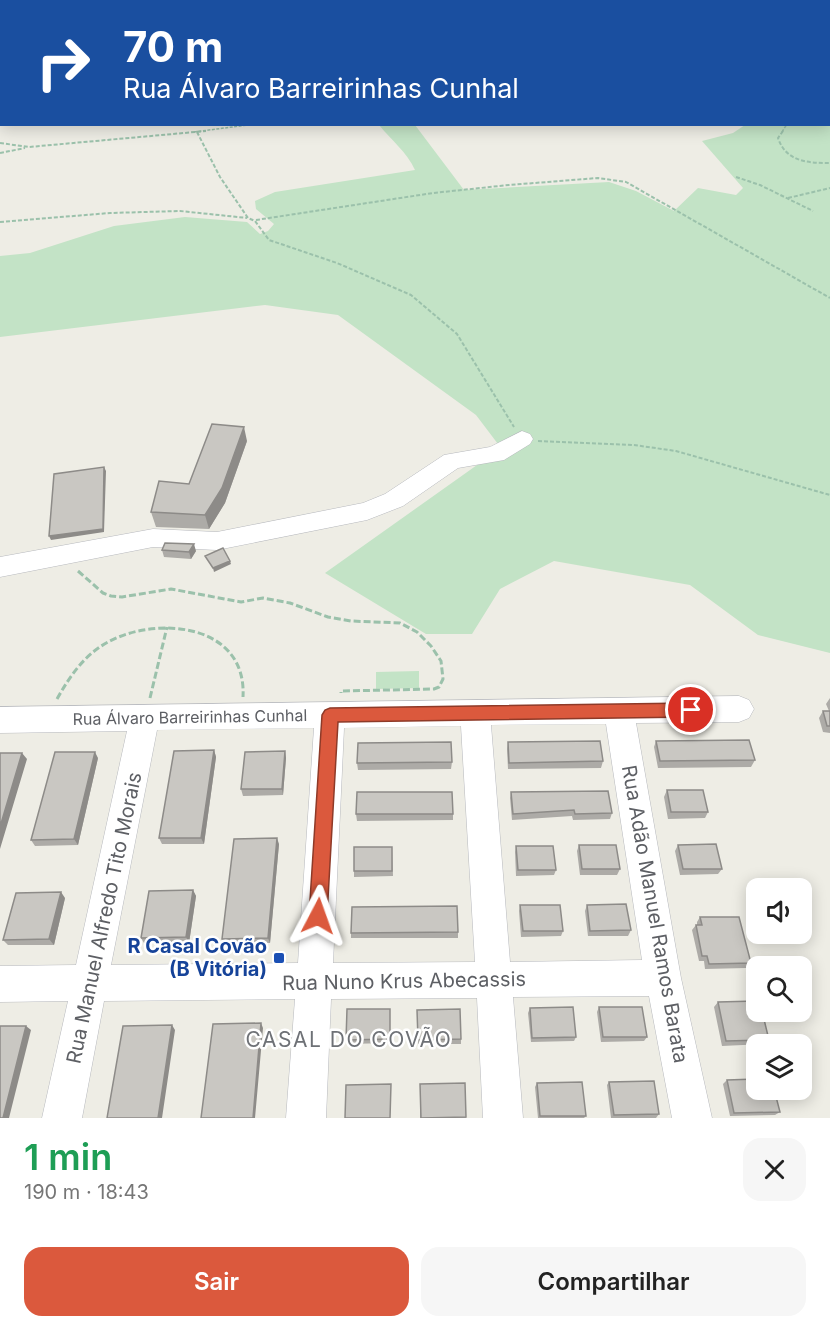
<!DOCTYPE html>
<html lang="pt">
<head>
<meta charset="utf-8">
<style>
	body { margin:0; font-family:Inter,sans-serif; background:#f6f6f6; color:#222; height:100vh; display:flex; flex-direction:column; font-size:22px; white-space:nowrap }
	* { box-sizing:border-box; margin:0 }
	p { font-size:20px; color:#767676 }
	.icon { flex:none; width:33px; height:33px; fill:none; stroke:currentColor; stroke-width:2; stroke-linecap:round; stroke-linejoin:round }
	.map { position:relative; height:1118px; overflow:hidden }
	.panel { display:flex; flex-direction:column; background:#fff; flex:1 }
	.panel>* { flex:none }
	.banner { position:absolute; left:0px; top:0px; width:831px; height:126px; box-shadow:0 3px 15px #0003; background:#1a4fa0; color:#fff; overflow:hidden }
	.buttons { position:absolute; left:746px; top:878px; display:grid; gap:12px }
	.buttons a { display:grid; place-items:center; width:66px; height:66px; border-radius:12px; background:#fff; box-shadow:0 3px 15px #0003; font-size:30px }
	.pin { position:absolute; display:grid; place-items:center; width:51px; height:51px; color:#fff; margin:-26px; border:3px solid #fff; border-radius:50%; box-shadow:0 2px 6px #0007 }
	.me { position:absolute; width:66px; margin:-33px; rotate:4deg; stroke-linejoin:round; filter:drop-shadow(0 0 4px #0008) }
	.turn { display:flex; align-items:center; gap:21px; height:126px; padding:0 24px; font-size:27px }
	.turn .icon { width:78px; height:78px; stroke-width:2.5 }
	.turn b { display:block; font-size:42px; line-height:51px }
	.round { display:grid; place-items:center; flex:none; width:63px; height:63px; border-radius:18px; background:#f6f6f6 }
	.head { display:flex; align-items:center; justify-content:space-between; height:102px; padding:0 24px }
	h1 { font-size:36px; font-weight:600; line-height:45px; color:#1e9e55 }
	.action { display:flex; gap:12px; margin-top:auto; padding:12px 24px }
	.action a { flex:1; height:69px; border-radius:18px; background:#db593d; color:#fff; font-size:24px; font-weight:600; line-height:69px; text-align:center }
	.action a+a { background:#f6f6f6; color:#222 }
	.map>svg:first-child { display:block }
</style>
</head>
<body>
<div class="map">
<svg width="830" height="1118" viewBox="0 0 830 1118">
	<rect width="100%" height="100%" fill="#eeede5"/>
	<!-- green -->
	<path fill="#c3e3c6" d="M433,0H830V653L758,635L690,585L554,561L500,589L472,634H426L325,573L501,448L476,415L338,315L265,305L0,337V256L30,253L114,226L185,217L247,222L260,234L268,231L274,224L256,209L255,201L275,192L415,170C407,152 391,140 379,125H415L464,190L609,182L636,191L674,211L698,188L736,195L743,188L702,141L733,133L745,125L830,124V2L432,1Z
		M419,671V688L376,689V672Z"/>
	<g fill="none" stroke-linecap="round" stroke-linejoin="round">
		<defs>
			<path id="minor" d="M172,0H186L187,2H173Z
				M471,0H498L499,2H472Z
				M0,81H2L0,90Z
				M522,431L530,434L533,439L530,444L504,460L458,468L403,506L367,520L217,550L153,547L0,577V557L153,529L217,532L363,503L385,494L444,455L490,447Z
				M739,696L749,700L754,709L749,718L739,722L636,723L681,978L712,1118H672L649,996L513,997L523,1118H483L477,998L331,999L326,1118H286L295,999L104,1001L82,1118H42L68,1001L0,1002V966L76,965L127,731L0,733V707ZM606,724L642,960L510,962L491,725ZM461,726L475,962L333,963L344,728ZM314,728L298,963L111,965L157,730Z"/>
		</defs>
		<!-- minor casing -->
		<use href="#minor" stroke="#b7b9be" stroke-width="1"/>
		<!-- path-far2 -->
		<path stroke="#9bc1ab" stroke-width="1.5" stroke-dasharray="3 1.5" stroke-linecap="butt" d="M810,2L813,0
			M194,132L255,124
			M782,132L787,124"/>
		<!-- path-far1 -->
		<path stroke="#9bc1ab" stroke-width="2" stroke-dasharray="4 2" stroke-linecap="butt" d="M783,131L778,138C786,162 808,163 830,163
			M197,132L220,177L248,218L255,221L269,240L337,263L411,295L457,334L514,427
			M0,143L29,147L206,131
			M0,153L25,148
			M736,177L760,185L813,211
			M788,198L830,188
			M256,220L433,193L509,185L598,178L626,182L830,298
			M0,222L110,213L180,211L247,218
			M538,441L634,445L676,451L830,495"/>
		<!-- path -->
		<path stroke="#9bc1ab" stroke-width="3" stroke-dasharray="7 3" stroke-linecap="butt" d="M78,571L103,593L111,596L122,597L171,589L241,602L263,598L290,603L328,617L351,621L400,623L417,632L431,646L441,661L443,679L439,687L434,689L341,691V693
			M150,698L167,627
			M57,699C70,676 84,655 108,642C158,615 247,624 243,697"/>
		<!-- minor -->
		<use href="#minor" fill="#fff" fill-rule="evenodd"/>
	</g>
	<!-- wall -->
	<path fill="#adaba7" d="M247,441L225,503L209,529L156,527L151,512L189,484Z
		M162,550L196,551L191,559L164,557Z
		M830,698V733L823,732L819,718L823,711H829L826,704Z
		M656,741L755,760L751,767L658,768L654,747Z
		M508,742L603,761L601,768L508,769L507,749Z
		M214,750L216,757L204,844H162L159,838Z
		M285,751L286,758L283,795L243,796L241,789Z
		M98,758L78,845L35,846L31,840Z
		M452,762L451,769L358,770L357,763Z
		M667,790L708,812L705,818L668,819L664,797Z
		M511,792L612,813L610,819L573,820L572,816L512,820L510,798Z
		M356,814H453V820L357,821Z
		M279,844L270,943L225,944L222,939Z
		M579,845L620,869L617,875H580L577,851Z
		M678,845L722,869L718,874L680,875L675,851Z
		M516,846L556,870L554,875L516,876L515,852Z
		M392,847L393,876L354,877V871Z
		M193,890L196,896L189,943H144L141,938Z
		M65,898L54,945H8L3,940Z
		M520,905L563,931L561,936L521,937L519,911Z
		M587,905L631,930L628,936H588L585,911Z
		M700,917L751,963L746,968L705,969L704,961H699L692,930L696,925H697V922Z
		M458,932V938H351V933Z
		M718,1002L769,1040L765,1044L722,1046L714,1007Z
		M599,1007L647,1037L644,1041L601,1042L597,1012Z
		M530,1008L576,1037L574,1041L531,1042L528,1013Z
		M390,1009V1043L347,1044L346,1040Z
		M417,1010L461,1039V1044H418Z
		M727,1080L780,1112L775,1115L730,1116L723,1084Z
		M609,1082L659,1114L656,1118H611L607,1085Z
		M537,1083L586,1116L584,1118H538L535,1087Z
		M420,1084L466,1117V1118H420Z"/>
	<!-- shaded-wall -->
	<path fill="#8d8b88" d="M244,427L247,441L225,503L209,529L205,515Z
		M104,467L106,471L104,532L51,540L49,536Z
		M194,544L196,551L191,559L189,552Z
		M230,561L231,564L214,572L213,568Z
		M214,750L216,757L204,844L201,838Z
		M285,751L286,758L283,795L282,789Z
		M95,752L98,758L78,845L74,839Z
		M22,753L27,759L0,849V827Z
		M277,838L279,844L270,943L268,938Z
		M193,890L196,896L189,943L186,937Z
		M61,892L65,898L54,945L49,939Z
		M261,1023L263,1028L255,1118H253Z
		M172,1025L175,1030L162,1118H158Z
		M26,1026L31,1030L9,1118H3Z"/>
	<!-- building -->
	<path fill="#c9c7c2" stroke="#8d8b88" stroke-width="1.5" d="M212,424L244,427L222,488L205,515L151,512L159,481L189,484Z
		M104,467L103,529L49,536L54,474Z
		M165,543L194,544L189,552L162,550Z
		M223,548L230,561L213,568L205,556Z
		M823,711H830V726H827Z
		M749,740L755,760L660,761L656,741Z
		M600,741L603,761L509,763L508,742Z
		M451,742L452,762L357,763L358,743Z
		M214,750L201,838H159L174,751Z
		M285,751L282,789H241L245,752Z
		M55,752H95L74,839L31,840Z
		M0,753H22L0,827Z
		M667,790H703L708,812H671Z
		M608,791L612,813L575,814L574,810L513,814L511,792Z
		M357,792H452L453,814H356Z
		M277,838L268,938L222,939L234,839Z
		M716,844L722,869H683L678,845Z
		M579,845H616L620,869H582Z
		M516,846H553L556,870H518Z
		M354,847H392V871H354Z
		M193,890L186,937L141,938L149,891Z
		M61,892L49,939L3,940L16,893Z
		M626,904L631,930L590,931L587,905Z
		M520,905H560L563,931H523Z
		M457,906L458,932L351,933L352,907Z
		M700,917H739L751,963L709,964L707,956H702L696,925H702Z
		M756,1001V1011H762L769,1040L726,1041L718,1002Z
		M573,1007L576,1037L532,1038L530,1008Z
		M599,1007H642L647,1037H603Z
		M347,1009H390V1039L346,1040Z
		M460,1009L461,1039L418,1040L417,1010Z
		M261,1023L253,1118H201L213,1024Z
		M172,1025L158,1118H107L123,1026Z
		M0,1026H26L3,1118H0Z
		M756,1079V1089H774L780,1112L734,1113L727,1080Z
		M654,1081L659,1114L614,1115L609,1082Z
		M582,1082L586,1116H540L537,1083Z
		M465,1083L466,1117L421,1118L420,1084Z
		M391,1084L390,1118H345L346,1085Z"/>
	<!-- route -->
	<path fill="#db593d" stroke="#8e3a28" stroke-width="1.5" d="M691,703L697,705L699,710L697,715L691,717L338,722L327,916L324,922L318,925L311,922L309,916L322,715L325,710L330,708Z"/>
	<!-- markers -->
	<rect fill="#1a4fb4" stroke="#fff" stroke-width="2" x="273" y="952" width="12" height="12" rx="3"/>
	<g text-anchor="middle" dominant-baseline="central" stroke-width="5" stroke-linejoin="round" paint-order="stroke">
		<!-- street labels -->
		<g font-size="16" fill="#5d5f64" stroke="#fff">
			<text transform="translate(190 717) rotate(-1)">Rua Álvaro Barreirinhas Cunhal</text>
		</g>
		<!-- near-street labels -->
		<g font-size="20" fill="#5d5f64" stroke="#fff">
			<text transform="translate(655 914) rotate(80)">Rua Adão Manuel Ramos Barata</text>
			<text transform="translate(104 918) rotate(-78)">Rua Manuel Alfredo Tito Morais</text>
			<text transform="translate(404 981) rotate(-1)">Rua Nuno Krus Abecassis</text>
		</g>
		<!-- near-transit labels -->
		<g font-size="20" font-weight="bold" fill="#164399" stroke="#fff" text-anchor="end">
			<text x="267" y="946">R Casal Covão<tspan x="267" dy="23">(B Vitória)</tspan></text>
		</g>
		<!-- near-neighbourhood labels -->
		<g font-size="21" letter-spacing="1.5" fill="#6e7176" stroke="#fff">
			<text x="349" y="1039">CASAL DO COVÃO</text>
		</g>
	</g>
</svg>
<div class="buttons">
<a><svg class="icon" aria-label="sound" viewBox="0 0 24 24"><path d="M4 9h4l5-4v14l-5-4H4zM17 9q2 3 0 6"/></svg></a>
<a><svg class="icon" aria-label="search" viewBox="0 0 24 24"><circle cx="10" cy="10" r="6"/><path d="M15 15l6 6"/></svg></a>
<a><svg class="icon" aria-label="layers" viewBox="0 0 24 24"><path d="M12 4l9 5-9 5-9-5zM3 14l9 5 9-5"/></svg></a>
</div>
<div class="pin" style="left:691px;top:710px;background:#d93025"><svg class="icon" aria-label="arrive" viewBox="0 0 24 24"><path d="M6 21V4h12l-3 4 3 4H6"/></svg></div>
<svg class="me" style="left:318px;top:916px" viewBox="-20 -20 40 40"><path d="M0-17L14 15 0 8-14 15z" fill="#db593d" stroke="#fff" stroke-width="4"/></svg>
<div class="banner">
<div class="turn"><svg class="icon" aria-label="right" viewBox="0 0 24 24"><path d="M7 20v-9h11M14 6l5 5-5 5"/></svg><div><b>70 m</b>Rua Álvaro Barreirinhas Cunhal</div></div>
</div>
</div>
<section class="panel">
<div class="head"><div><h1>1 min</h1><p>190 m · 18:43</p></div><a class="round"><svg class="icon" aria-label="close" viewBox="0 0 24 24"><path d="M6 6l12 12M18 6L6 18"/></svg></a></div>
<div class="action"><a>Sair</a><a>Compartilhar</a></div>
</section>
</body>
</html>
